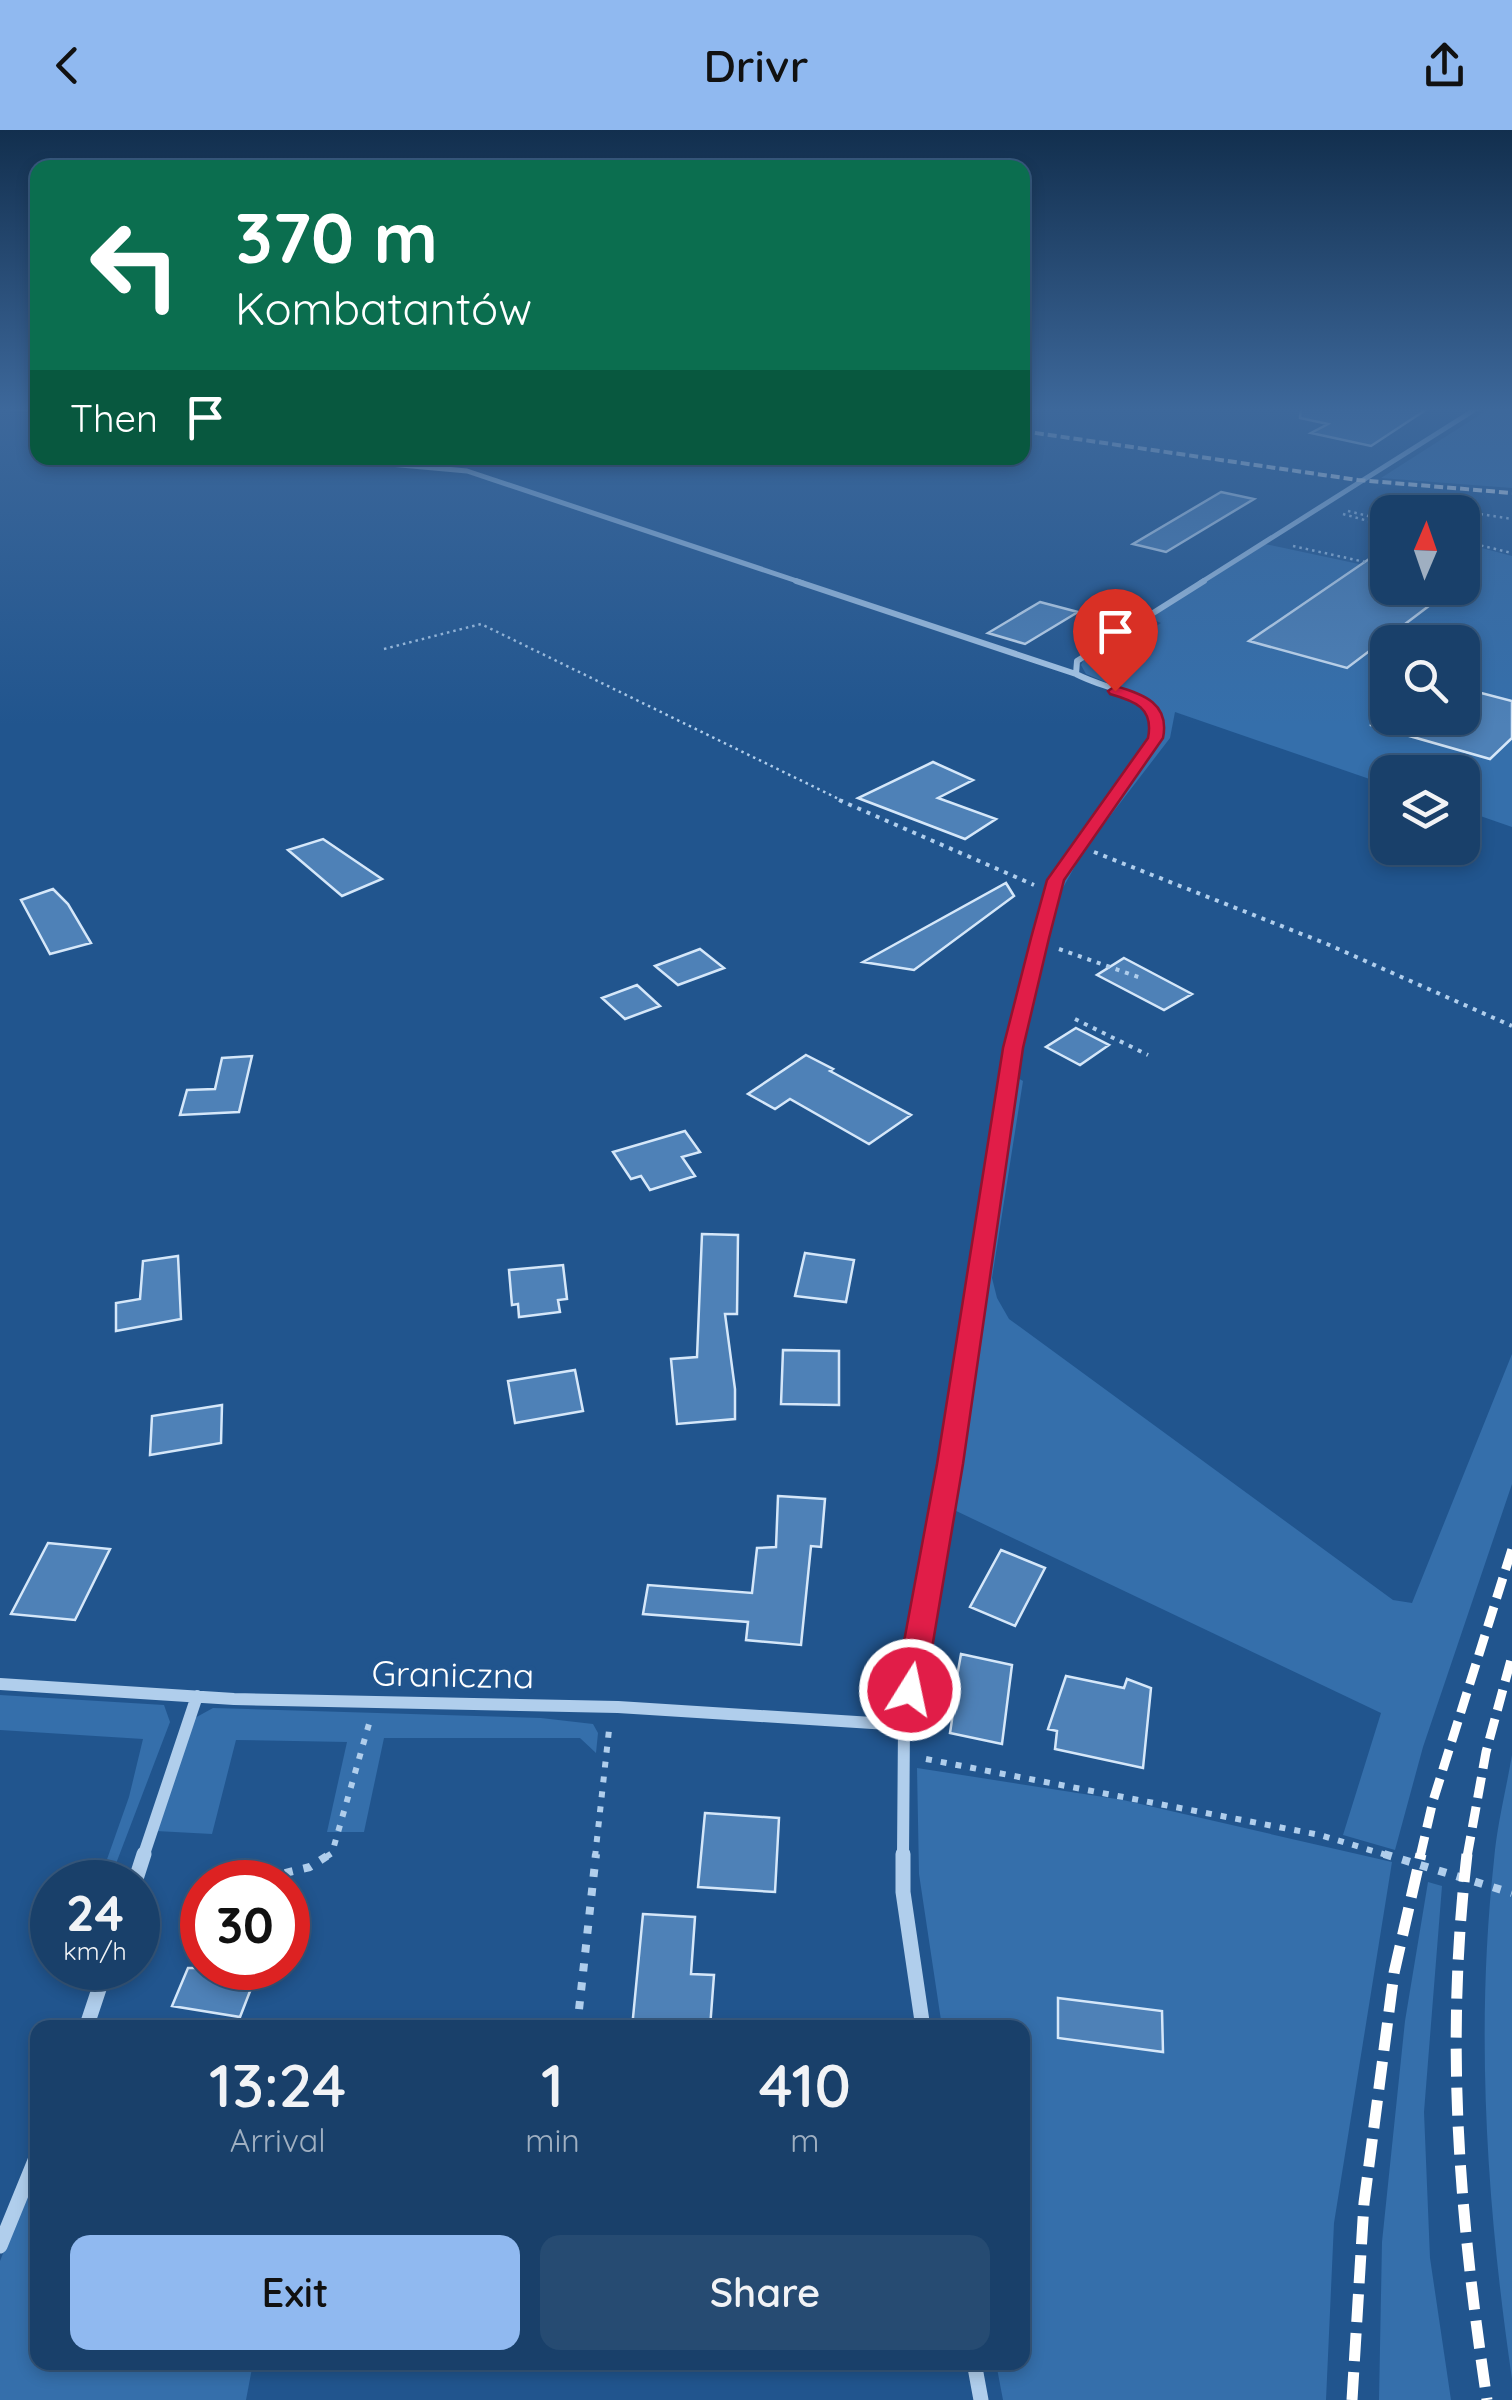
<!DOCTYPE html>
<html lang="en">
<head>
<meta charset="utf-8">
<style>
	body { margin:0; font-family:Quicksand,sans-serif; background:#264b72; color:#f1f3f6; height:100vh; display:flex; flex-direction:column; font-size:38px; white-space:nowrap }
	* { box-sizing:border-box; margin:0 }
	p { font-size:32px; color:#9fafc1 }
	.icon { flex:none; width:55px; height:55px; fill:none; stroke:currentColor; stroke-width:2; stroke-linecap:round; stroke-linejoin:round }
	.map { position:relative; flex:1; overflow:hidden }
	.side { position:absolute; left:30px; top:1890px; width:1000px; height:350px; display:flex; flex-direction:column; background:#19406a; border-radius:20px; box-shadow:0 5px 15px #0003,0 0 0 2px #37597e }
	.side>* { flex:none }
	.banner { position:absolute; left:30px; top:30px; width:1000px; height:305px; border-radius:20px; box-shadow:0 5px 15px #0003,0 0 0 2px #37597e; background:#0b6e4f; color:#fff; overflow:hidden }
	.needle { width:65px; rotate:2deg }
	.buttons { position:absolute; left:1370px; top:365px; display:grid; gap:20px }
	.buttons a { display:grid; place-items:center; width:110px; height:110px; border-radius:20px; background:#19406a; box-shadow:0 5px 15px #0003,0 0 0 2px #37597e; font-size:50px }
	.speed { position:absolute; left:30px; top:1730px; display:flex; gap:20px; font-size:50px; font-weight:700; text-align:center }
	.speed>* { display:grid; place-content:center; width:130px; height:130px; border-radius:50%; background:#19406a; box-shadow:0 5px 15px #0003,0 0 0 2px #37597e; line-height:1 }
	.speed small { font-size:25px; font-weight:400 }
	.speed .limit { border:15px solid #d22; background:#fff; color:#111 }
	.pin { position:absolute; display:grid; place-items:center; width:85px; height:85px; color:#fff; margin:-102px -42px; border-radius:50% 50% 50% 0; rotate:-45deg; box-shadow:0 0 10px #0007 }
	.pin .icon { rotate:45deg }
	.me { position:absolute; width:110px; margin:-55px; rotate:10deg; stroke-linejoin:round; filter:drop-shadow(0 0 8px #0008) }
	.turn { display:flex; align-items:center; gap:35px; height:210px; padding:0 40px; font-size:45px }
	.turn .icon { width:130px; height:130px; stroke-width:2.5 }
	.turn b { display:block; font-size:70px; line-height:85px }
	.then { display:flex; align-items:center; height:95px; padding:0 40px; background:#0003; gap:20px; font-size:38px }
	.eta { display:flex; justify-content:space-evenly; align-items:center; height:170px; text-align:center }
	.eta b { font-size:60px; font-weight:600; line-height:70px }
	.button { display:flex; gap:20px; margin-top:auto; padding:20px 40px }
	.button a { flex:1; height:115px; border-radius:20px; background:#90b9f0; color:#111; font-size:40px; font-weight:600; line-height:115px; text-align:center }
	.button a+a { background:#264b72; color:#f1f3f6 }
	header { display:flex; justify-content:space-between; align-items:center; height:130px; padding:0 40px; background:#90b9f0; color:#111; font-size:45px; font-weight:600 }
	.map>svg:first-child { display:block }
</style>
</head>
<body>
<header><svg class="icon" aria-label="back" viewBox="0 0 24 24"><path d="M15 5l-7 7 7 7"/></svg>Drivr<svg class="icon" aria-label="share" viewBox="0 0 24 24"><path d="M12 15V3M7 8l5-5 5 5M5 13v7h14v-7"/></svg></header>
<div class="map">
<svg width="1512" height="2270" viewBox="0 0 1512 2270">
	<rect width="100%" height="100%" fill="#21558e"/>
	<!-- green -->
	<path fill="#356fab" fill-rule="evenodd" d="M1492,277L1512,278V358L1381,348Z
		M1463,413L1512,426V697L1463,680L1462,642H1388L1387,655L1175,582L1170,608L1084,720L1055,772L1080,719L1153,618L1162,593L1158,578L1149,570L1086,544L1081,535L1084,529L1129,501H1148L1161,493L1149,488L1265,414L1387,440L1388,458H1462ZM1388,512H1462V588H1388Z
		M1016,947L1023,951L992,1148L997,1168L1009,1189L1393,1470L1412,1473L1512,1224V1354L1423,1617L1395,1720L1343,1705L1381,1583L952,1379L981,1153Z
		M0,1565L164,1575L170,1592L109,1752H99L129,1667L143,1609L0,1600Z
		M213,1578L541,1588L593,1594L598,1603L596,1623L580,1608H384L364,1702H327L347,1612L236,1610L212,1704L156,1701L193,1589Z
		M1512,1625V2249C1487,2078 1475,1903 1494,1730C1497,1695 1506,1660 1512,1625Z
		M917,1638L1123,1670L1392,1732L1334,2093L1326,2270H1003L996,2233L1022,2232V1898L942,1897L919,1744Z
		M1428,1752L1442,1756L1424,1982L1430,2128L1451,2270H1379L1382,2112L1405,1891Z
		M37,2038L38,2232L253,2233L246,2270H0V2131Z"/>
	<!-- building -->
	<path fill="#4e81b7" stroke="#d5e7f9" stroke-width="2.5" d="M1301,277H1430L1371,316L1311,303L1328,294L1300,288Z
		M1221,362L1254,369L1166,422L1133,414Z
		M1388,416V458H1410L1442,466L1347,538L1249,511Z
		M1040,472L1078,482L1025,514L988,503Z
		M1462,558L1512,571V608L1490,629L1371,595L1372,588H1462Z
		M933,632L973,650L938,668L996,689L965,709L858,668Z
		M323,709L382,749L342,766L288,720Z
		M1006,753L1014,766L914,840L863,832Z
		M53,759L68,774L91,813L50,824L21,770Z
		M700,819L724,838L678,855L655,836Z
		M1124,828L1192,864L1164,880L1097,845Z
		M637,855L660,876L625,889L602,868Z
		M1076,898L1109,915L1080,935L1046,917Z
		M806,925L833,939L830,941L911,985L869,1014L790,969L775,979L748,964Z
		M252,926L239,982L180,985L187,960L215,959L222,928Z
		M685,1001L700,1022L682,1027L695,1046L650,1060L641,1046L631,1049L613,1022Z
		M702,1104L738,1105L737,1184H725L735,1259V1289L677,1294L671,1229L697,1227Z
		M805,1123L854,1130L846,1172L795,1166Z
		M178,1126L181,1189L116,1201V1173L140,1169L143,1131Z
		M563,1135L567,1169L558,1170L560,1182L519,1187L518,1174L512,1175L509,1140Z
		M783,1220L839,1221V1275L781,1274Z
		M575,1240L583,1281L515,1293L508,1251Z
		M222,1275L221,1313L150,1325L152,1286Z
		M778,1366L825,1369L821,1417L811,1416L801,1515L746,1510L748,1492L643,1484L648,1455L752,1463L757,1418L776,1417Z
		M48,1413L110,1419L75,1490L11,1484Z
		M1001,1420L1045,1438L1015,1496L970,1477Z
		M961,1524L1012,1535L1002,1614L950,1603L953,1583L936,1580L941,1555L955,1558Z
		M1066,1546L1124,1558L1127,1549L1151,1558L1143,1638L1055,1619L1057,1601L1048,1599Z
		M705,1683L779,1688L775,1762L698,1757Z
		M643,1784L695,1787L691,1844L714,1845L710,1898H632Z
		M188,1838H259L240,1887L172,1876Z
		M1058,1868L1162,1881L1163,1922L1058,1908Z"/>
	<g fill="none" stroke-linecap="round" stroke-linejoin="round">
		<!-- path-far3 -->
		<path stroke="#b0ceec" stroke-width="2.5" stroke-dasharray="2.5 4" stroke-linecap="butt" d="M1348,381L1388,391
			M1343,384L1386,396L1387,400L1373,406
			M1462,390L1480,384L1512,389
			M1462,411L1512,423
			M1293,416L1383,436
			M384,519L481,494L845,672"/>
		<!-- path-far2 -->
		<path stroke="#b0ceec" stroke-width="4" stroke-dasharray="4 6" stroke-linecap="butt" d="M839,670L1034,755
			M1094,722L1327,814L1512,896
			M1059,819L1141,848
			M1075,889L1148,925"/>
		<!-- path-far1 -->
		<path stroke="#b0ceec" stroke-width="6" stroke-dasharray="6 9" stroke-linecap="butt" d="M926,1629L1320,1705L1393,1727
			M326,1727L332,1723L369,1594
			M595,1727L609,1600"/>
		<!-- path -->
		<path stroke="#b0ceec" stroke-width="8" stroke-dasharray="8 11" stroke-linecap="butt" d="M1384,1724L1512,1763
			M248,1752L310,1737L330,1724
			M577,1898L596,1724"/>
		<!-- lane -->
		<path stroke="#b0ceec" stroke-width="4" d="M420,328L447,337"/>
		<!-- street-far5 -->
		<path stroke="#b0ceec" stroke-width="5" d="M2,277L38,280
			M323,328L467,341L803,453
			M1200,453L1479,277"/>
		<!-- street-far4 -->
		<path stroke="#b0ceec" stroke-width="6" d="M796,451L1076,544
			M1108,672C1128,645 1185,594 1136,568C1117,558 1095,554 1076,544L1077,531L1204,451"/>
		<!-- street-far3 -->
		<path stroke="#b0ceec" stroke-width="8" d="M1008,948L1056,750L1109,670"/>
		<!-- street-far2 -->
		<path stroke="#b0ceec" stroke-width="10" d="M956,1293L1009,945"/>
		<!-- street-far1 -->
		<path stroke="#b0ceec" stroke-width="12" d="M0,1554L234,1569L618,1577L904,1595
			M143,1727L197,1566
			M903,1727L904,1595L957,1291"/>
		<!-- street -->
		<path stroke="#b0ceec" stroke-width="15" d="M903,1724V1762L923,1898
			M135,1752L144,1724
			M86,1898L106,1838
			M0,2116L38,2023
			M974,2232L981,2270"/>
		<!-- rail-far2 -->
		<path stroke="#fff" stroke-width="4" stroke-dasharray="9 4" stroke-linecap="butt" d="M1022,301L1358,350L1512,363"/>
		<!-- rail-far1 -->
		<path stroke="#fff" stroke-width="9" stroke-dasharray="21 9" stroke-linecap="butt" d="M1420,1727L1433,1671L1512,1419
			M1467,1727L1486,1622L1512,1526"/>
		<!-- rail -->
		<path stroke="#fff" stroke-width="11" stroke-dasharray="28 11" stroke-linecap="butt" d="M1467,1724C1445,1914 1459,2082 1487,2270
			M1352,2270L1364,2073L1394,1843L1421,1724"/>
	</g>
	<!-- sky -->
	<linearGradient id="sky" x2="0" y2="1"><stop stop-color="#122f4e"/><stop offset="0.47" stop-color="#3d689b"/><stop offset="1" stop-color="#3d689b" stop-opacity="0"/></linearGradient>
	<rect width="1512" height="595" fill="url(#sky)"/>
	<!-- route -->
	<path fill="#e11d48" stroke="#92132f" stroke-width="2.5" d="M1115,556C1144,564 1170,574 1163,608L1064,750L1049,808L1023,918L963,1334L925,1560L920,1568L910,1572L900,1568L895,1560L937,1334L1003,918L1031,808L1047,750L1148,608C1154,578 1135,571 1110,564L1108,561Z"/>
	<g text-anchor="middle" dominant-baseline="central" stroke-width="10" stroke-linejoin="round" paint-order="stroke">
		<!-- near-street labels -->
		<g font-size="35" fill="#fff" stroke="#21558e">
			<text transform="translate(453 1544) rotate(1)">Graniczna</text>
		</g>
	</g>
</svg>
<div class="buttons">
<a><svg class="needle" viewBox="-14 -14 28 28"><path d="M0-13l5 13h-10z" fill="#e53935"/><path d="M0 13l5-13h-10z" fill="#9fafc1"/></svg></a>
<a><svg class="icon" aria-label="search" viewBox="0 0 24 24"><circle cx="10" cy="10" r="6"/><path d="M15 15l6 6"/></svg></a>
<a><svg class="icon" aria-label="layers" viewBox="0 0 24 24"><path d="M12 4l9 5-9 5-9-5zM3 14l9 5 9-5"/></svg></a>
</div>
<div class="speed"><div>24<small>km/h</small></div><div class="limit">30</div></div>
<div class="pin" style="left:1115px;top:561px;background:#d93025"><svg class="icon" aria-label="arrive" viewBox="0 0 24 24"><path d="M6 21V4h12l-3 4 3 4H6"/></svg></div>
<svg class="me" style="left:910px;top:1560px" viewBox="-20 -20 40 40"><circle r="17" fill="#e11d48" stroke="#fff" stroke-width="3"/><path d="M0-11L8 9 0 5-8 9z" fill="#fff"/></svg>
<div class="banner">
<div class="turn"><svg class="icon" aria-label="left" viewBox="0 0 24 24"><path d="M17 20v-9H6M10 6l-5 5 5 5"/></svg><div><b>370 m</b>Kombatantów</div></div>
<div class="then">Then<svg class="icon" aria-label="arrive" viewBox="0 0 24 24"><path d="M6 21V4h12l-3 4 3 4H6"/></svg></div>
</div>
<section class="side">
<div class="eta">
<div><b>13:24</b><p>Arrival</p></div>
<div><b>1</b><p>min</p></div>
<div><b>410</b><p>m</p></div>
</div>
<div class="button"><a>Exit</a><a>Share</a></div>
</section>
</div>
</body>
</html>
